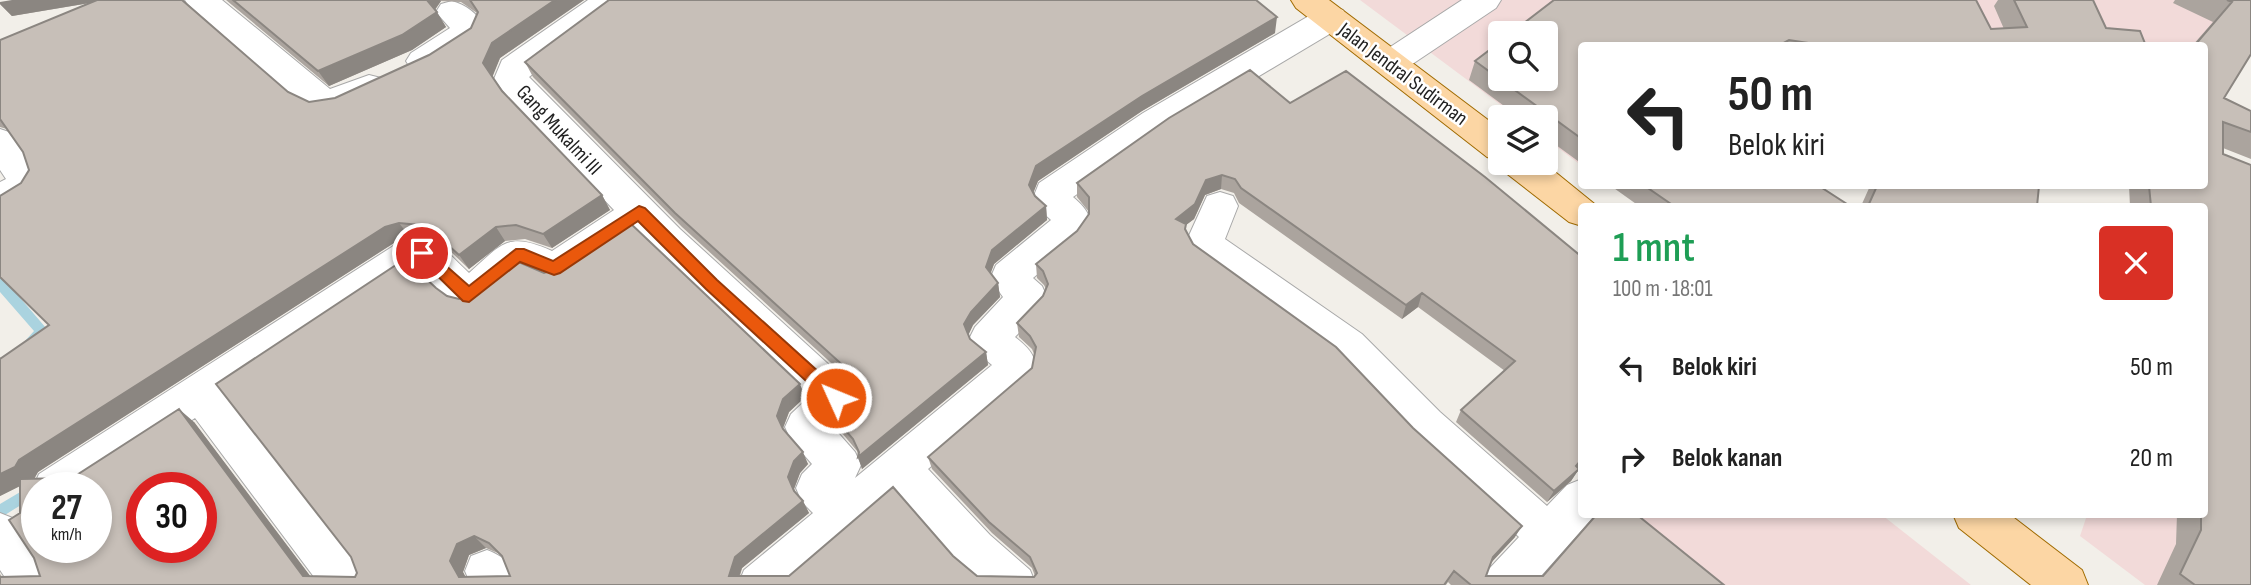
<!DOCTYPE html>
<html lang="id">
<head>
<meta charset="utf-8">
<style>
	body { margin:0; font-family:"Sofia Sans Condensed",sans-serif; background:#f6f6f6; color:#222; height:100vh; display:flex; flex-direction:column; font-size:26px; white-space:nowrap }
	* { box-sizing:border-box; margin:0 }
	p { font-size:23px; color:#767676 }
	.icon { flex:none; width:38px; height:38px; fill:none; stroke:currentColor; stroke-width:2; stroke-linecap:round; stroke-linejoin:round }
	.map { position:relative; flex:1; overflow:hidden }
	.side { position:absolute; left:1578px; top:203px; width:630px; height:315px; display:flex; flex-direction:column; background:#fff; border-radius:7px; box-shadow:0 4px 10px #0003 }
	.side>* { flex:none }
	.hud { position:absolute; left:1578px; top:42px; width:630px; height:147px; border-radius:7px; box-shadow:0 4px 10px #0003; background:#fff; color:#222; overflow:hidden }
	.fabs { position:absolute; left:1488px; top:21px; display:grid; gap:14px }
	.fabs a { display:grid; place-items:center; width:70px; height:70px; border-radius:7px; background:#fff; box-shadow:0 4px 10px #0003; font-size:35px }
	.speed { position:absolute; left:21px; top:472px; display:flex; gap:14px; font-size:35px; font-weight:700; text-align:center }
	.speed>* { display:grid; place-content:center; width:91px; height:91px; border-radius:50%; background:#fff; box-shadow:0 4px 10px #0003; line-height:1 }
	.speed small { font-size:18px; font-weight:400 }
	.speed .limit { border:10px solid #d22; background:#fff; color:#111 }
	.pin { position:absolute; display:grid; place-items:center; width:60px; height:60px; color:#fff; margin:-30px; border:4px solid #fff; border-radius:50%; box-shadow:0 2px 7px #0007 }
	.me { position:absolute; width:77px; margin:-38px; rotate:314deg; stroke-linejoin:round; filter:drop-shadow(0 0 5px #0008) }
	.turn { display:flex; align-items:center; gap:24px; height:147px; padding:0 35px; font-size:32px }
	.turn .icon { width:91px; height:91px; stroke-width:2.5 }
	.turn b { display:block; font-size:49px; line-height:60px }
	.round { display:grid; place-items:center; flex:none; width:74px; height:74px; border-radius:7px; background:#f6f6f6 }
	.overview { display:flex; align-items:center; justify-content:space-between; height:119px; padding:0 35px }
	h1 { font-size:42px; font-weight:600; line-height:52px; color:#1e9e55 }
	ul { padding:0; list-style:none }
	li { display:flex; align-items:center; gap:21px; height:91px; padding:0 35px }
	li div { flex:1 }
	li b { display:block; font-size:26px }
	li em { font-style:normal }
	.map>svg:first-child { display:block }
</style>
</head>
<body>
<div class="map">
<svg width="2251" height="585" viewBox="0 0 2251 585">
	<rect width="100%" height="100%" fill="#f2efe9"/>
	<!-- commercial -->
	<path fill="#f2dad9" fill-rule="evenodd" d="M1360,0H2251V25L2205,46H1582V166L1545,138V117H1517ZM1500,33H1545V79H1500Z
		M2205,514L2251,585H2145L2080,536L2087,515Z
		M1635,515H1882L1971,585H1715Z"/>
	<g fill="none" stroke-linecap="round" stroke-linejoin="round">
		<!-- stream -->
		<path fill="#aad3df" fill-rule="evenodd" d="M0,278L4,279L46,328L48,332C45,340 35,348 27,345L25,341L34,331L0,292Z
			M32,485L38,488L37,495L0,518V504Z"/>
		<defs>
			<path id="minor" d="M185,0H222L330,89L369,75L381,78L386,87C374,107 332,117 310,111L190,8Z
				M588,0H626L621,8L529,77L680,229L850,384L856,397L850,410L833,427L855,452L861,465L855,478L992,365L975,351L969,339L975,327L1003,297L990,279L996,265L1051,220L1038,208L1033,198L1039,183L1143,113L1319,10L1331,7L1343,10L1347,18L1343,26L1167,131L1073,197C1080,203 1088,210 1089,219C1091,238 1047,266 1033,278L1042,286L1047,297L1042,308L1015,337C1031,350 1041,360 1031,380L928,469L990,535L1030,570L1036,585H981L958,565L897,495L793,585H738L744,570L813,513L802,502L796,488L802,474L812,464L791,440L785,427L791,414L809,397L637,233L567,280L554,284L523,271C465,323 472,323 416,270L227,396L363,570L369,585H320L195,418L89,488H37V497L33,488L39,474L398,243C434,231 444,250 469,273C502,244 507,231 552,251L614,210L513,104L494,79L502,60Z
				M1462,0H1501L1496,8L1402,71L1390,75L1378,71L1373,63L1378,55Z
				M452,1C466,5 477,13 484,26L478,41L435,69L423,73L411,69L406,61L411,53L450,28L436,12L441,4Z
				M0,129L12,133L37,168L43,185C35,201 17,209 0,214V182L6,179L0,170Z
				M1220,192L1233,196L1238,206L1225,239L1362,334L1440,412L1547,506L1567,485L1582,479V514H1596L1533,585H1482L1488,570L1519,537L1410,438L1334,358L1194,257L1186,242L1207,196Z
				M0,513L15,519L52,570L58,585H10L0,570Z
				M487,550C506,557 513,567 520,585H471L465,571L471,556Z"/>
			<path id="major" d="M1291,0H1329L1500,129V161L1487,157L1296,8Z
				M1501,163H1544L1597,206H1582V226L1569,222L1506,173Z
				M1953,514H2009L2082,570L2088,585H2031L1959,528Z"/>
		</defs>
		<!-- minor casing -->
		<use href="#minor" stroke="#a9a9a9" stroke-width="2"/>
		<!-- major casing -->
		<use href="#major" stroke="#a06b00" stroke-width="2"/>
		<!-- minor -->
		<use href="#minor" fill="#fff" fill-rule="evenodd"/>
		<!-- major -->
		<use href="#major" fill="#fcd6a4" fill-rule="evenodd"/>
	</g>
	<!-- wall -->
	<path fill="#aba49e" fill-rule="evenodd" d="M183,0L288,92L309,102L335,98L429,55L471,28L477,13L461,2L441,1L435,10L446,27L412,50L329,86L226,0H584L500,58L492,76L502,91L602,195L610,210L552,248L525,239L505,241L469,269L447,248L431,239L410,237L397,241L38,472L34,479L72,478L194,422L310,576L355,577L357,573L436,288L447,296L805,397L789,412L783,428L808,464L800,473L794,489L795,493L803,501L809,513L742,568L740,576H789L953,556L977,576L1034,577L1035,576L1032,568L992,533L932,469L928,457L1032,368L1034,354L1032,349L1019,337L1017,323L1043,296L1046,289L1044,285L1037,278L1036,264L1077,231L1089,214V212L1077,197V183L1290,103L1582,257V464L1578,468L1579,469L1571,481L1547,502L1456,422L1461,410L1505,371L1418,307L1402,319L1239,203L1234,193L1221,189L1205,195L1194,219L1186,225L1185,230L1193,244L1515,537L1491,563L1486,576L1724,585H1451L1448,582L1446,585H0V574L2,577L40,576L20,513V486L0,496V357L1,358L49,325L3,195L21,183L29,170L23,152L7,129L0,127V40L90,3L12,16L0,4V2ZM486,548L500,554L502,556L510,576L465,577L463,572L469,555Z
		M1998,0H2093L2106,28L2146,46H1582V164L1545,137V117H1519L1469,80L1475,61L1545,33L2004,29L1994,6Z
		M2175,0H2251L2224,98L2251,111V159L2223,148L2251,585H2157L2176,544L2177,514H2205V206H2130L2129,186H2205V46H2192L2213,22L2173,3Z
		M1275,33L1142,111L1038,181L1033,192L1035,196L1046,206L1047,220L994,264L990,273L998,283L1000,297L973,325L968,335L970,339L986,352L988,365L862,469L857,451L837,427L832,415L847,399L853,386L852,382L682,227L533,77L525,62Z
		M1611,186H1819L1850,206H1639Z
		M1870,186H2039L2037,206H1861Z"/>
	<!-- shaded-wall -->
	<path fill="#8b8681" d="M12,0H107L12,16L0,4V2Z
		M426,0H440L441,1L433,12Z
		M555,0H584L500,58L492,78L483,63L492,43Z
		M437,12L446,27L412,50L329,86L318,71Z
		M1277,17L1275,33L1142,111L1038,181L1031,199L1029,185L1036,166L1142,96Z
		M1222,175L1221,189L1205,195L1194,219L1186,225L1185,239L1176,219L1206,180Z
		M602,195L610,210L552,248L543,234Z
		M1046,206L1047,220L994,264L988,281L986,267L992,250Z
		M399,223L410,237L397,241L38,472L34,479L0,496V474L19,460L385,227Z
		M496,227L505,241L469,269L459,255Z
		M998,283L1000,297L973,325L967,338L964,324L971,312Z
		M1422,293L1418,307L1402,319L1406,305Z
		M986,352L988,365L862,469L858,457Z
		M800,384L805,397L789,412L783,428L777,416L783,399Z
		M179,409L194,422L317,585L303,576Z
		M803,452L808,464L800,473L794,489L800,503L788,477L794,461Z
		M1582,459V464L1570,475L1578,463Z
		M1579,469L1571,481L1547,502L1554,491Z
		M803,501L809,513L742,568L736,585L729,576L735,557Z
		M1522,526L1515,537L1486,568L1493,557Z
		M474,536L486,548L469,555L463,572L470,585L459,577L450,561L457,544Z"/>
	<!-- building -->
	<path fill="#c7bfb8" stroke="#8b8681" stroke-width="2" fill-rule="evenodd" d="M97,0H182L288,92L309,102L335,98L429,55L471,28L478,12L470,0H555L492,43L483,63L502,91L602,195L543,234L516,225L496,227L459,255L436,234L420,225L399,223L385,227L19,460L15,467L0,474V359L49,325L0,277V196L21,183L29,170L23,152L0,119V40Z
		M233,0H427L437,12L402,35L318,71Z
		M609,0H1256L1277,17L1142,96L1036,166L1029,185L1035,196L1046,206L992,250L986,267L998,283L971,312L964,324L970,339L986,352L858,457L859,452L853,439L832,415L847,399L854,385L847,369L675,213L525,62Z
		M1554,0H1976L1991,29L2027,27L2014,0H2093L2106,28L2140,31L2146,46H1828L1789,40L1778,46H1582V139L1475,61L1500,42V79H1545V33H1511Z
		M2227,0H2251V54L2224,98L2251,111V132L2223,122V154L2251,165V585H2195L2180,574L2201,530V514H2205V206H2151L2149,186H2205V46H2194L2232,2Z
		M1250,70L1290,103L1346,71L1485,177L1582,257V459L1576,466L1579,469L1554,491L1461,410L1515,361L1422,293L1406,305L1241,188L1235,179L1222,175L1206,180L1195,204L1176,219L1186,224L1185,229L1193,244L1336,347L1413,428L1522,526L1493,557L1486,576H1543L1597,514H1636L1724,585H1471L1454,571L1444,585H0V577L40,576L34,558L9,520L20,513V479L72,478L179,409L303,576L355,577L357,573L351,557L216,384L405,259L436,288L447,296L459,299L481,289L514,260L544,273L560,268L629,222L800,384L783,399L777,416L783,429L803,452L794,461L788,477L794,491L803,501L735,557L729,576H789L893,487L953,556L977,576L1034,577L1037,573L1030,557L989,522L928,457L1032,368L1036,347L1030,336L1017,323L1043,296L1048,284L1043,271L1036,264L1077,231L1089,214V197L1077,183L1169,118ZM37,488H96V548H37ZM142,488H201V548H142ZM474,536L489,543L502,556L510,576L459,577L450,561L457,544Z
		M1645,186H1819L1850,206H1674Z
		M1877,186H2039L2037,206H1868Z"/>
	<!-- route -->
	<path fill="#ea580c" stroke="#983908" stroke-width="2" d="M639,206L645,208L717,280L842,393L845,398L842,403L836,406L830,403L706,289L638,221L560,273L554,275L520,262L469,302L463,301L414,253L422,247L427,249L469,286L516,249H524L553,261Z"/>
	<g text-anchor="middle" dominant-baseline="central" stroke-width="5" stroke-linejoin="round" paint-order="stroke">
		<!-- street labels -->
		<g font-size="21" fill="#222" stroke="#fff">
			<text transform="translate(1403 74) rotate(37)">Jalan Jendral Sudirman</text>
			<text transform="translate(559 130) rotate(47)">Gang Mukalmi III</text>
		</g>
	</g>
</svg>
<div class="fabs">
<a><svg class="icon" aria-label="search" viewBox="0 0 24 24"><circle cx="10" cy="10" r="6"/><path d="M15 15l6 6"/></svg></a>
<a><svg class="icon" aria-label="layers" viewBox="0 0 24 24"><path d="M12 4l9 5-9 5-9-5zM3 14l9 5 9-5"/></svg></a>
</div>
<div class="speed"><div>27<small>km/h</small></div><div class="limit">30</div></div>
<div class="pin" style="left:422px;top:253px;background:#d93025"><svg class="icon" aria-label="arrive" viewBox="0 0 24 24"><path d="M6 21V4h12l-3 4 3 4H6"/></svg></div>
<svg class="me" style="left:836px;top:398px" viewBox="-20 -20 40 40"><circle r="17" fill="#ea580c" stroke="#fff" stroke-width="3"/><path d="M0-11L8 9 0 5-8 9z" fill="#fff"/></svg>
<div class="hud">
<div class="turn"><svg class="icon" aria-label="left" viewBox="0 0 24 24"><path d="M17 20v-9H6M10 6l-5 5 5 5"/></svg><div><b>50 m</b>Belok kiri</div></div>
</div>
<section class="side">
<div class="overview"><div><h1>1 mnt</h1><p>100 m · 18:01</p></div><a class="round" style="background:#d93025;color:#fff"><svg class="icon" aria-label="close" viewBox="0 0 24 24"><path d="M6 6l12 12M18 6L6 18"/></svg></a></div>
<ul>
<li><svg class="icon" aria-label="left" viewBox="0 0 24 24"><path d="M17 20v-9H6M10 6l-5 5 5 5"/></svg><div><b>Belok kiri</b></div><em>50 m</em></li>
<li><svg class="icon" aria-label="right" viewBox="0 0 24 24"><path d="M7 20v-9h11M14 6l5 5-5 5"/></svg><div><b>Belok kanan</b></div><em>20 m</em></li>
</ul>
</section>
</div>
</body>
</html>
